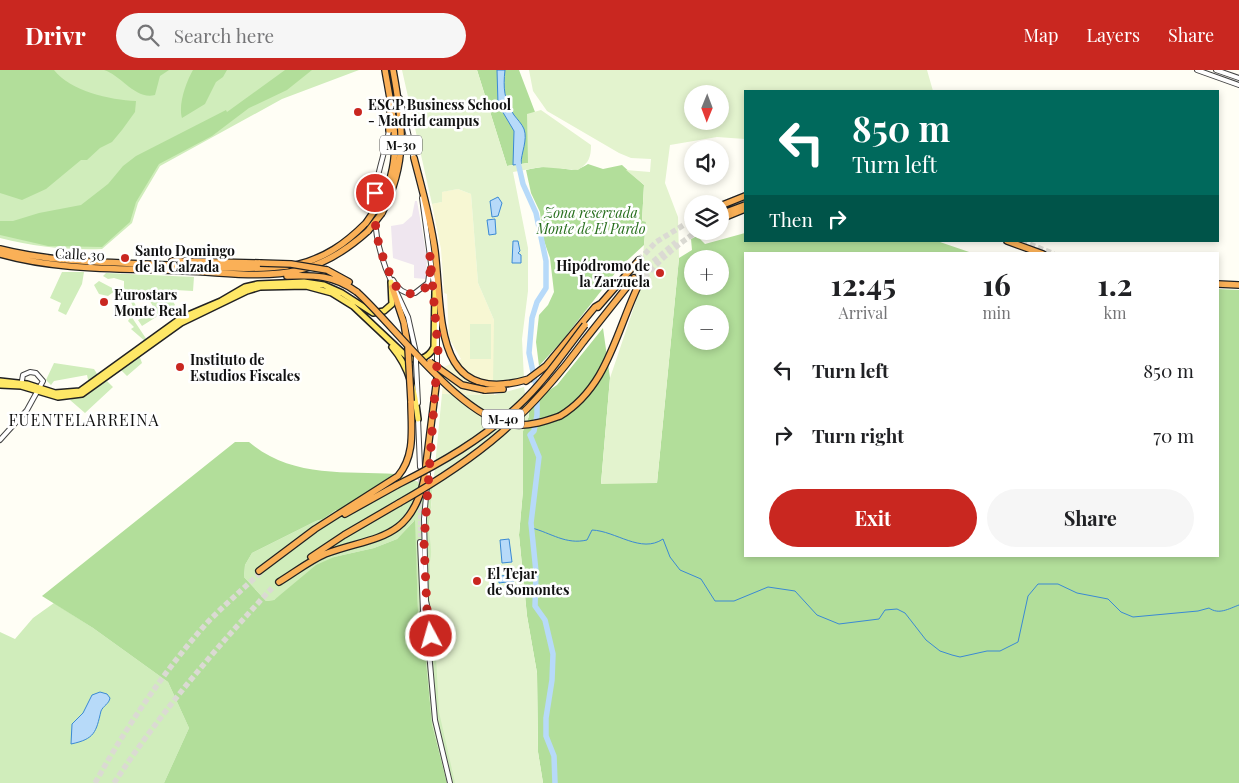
<!DOCTYPE html>
<html lang="en">
<head>
<meta charset="utf-8">
<style>
	body { margin:0; font-family:"Playfair Display",serif; background:#f6f6f6; color:#202124; height:100vh; display:flex; flex-direction:column; font-size:19px; white-space:nowrap }
	* { box-sizing:border-box; margin:0 }
	p { font-size:16px; color:#757577 }
	.icon { flex:none; width:28px; height:28px; fill:none; stroke:currentColor; stroke-width:2; stroke-linecap:round; stroke-linejoin:round }
	.map { position:relative; flex:1; overflow:hidden }
	.sheet { position:absolute; left:744px; top:182px; width:475px; height:305px; display:flex; flex-direction:column; background:#fff; border-radius:0px; box-shadow:0 2px 8px #0003 }
	.sheet>* { flex:none }
	.top-card { position:absolute; left:744px; top:20px; width:475px; height:152px; border-radius:0px; box-shadow:0 2px 8px #0003; background:#00695c; color:#fff; overflow:hidden }
	.needle { width:32px; rotate:181deg }
	.tools { position:absolute; left:684px; top:15px; display:grid; gap:10px }
	.tools a { display:grid; place-items:center; width:45px; height:45px; border-radius:50%; background:#fff; box-shadow:0 2px 8px #0003; font-size:25px }
	.pin { position:absolute; display:grid; place-items:center; width:42px; height:42px; color:#fff; margin:-21px; border:2px solid #fff; border-radius:50%; box-shadow:0 1px 5px #0007 }
	.me { position:absolute; width:55px; margin:-28px; rotate:354deg; stroke-linejoin:round; filter:drop-shadow(0 0 4px #0008) }
	.turn { display:flex; align-items:center; gap:18px; height:105px; padding:0 25px; font-size:22px }
	.turn .icon { width:65px; height:65px; stroke-width:2.5 }
	.turn b { display:block; font-size:35px; line-height:42px }
	.then { display:flex; align-items:center; height:48px; padding:0 25px; background:#0003; gap:10px; font-size:19px }
	.eta { display:flex; justify-content:space-evenly; align-items:center; height:85px; text-align:center }
	.eta b { font-size:30px; font-weight:700; line-height:35px }
	.primary-button { display:flex; gap:10px; margin-top:auto; padding:10px 25px }
	.primary-button a { flex:1; height:58px; border-radius:30px; background:#c92720; color:#fff; font-size:20px; font-weight:700; line-height:58px; text-align:center }
	.primary-button a+a { background:#f6f6f6; color:#202124 }
	ul { padding:0; list-style:none }
	li { display:flex; align-items:center; gap:15px; height:65px; padding:0 25px }
	li div { flex:1 }
	li b { display:block; font-size:19px }
	li em { font-style:normal }
	header { display:flex; align-items:center; gap:30px; box-sizing:border-box; height:70px; padding:0 25px; background:#c92720; color:#fff }
	header strong { font-size:24px }
	nav { display:flex; gap:28px; margin-inline-start:auto; font-size:18px }
	.search { width:350px; height:45px; background:#f6f6f6; display:flex; align-items:center; gap:12px; box-sizing:border-box; padding:0 18px; border-radius:28px; color:#757577; font-size:19px }
	.map>svg:first-child { display:block }
</style>
</head>
<body>
<header>
<strong>Drivr</strong>
<div class="search"><svg class="icon" aria-label="search" viewBox="0 0 24 24"><circle cx="10" cy="10" r="6"/><path d="M15 15l6 6"/></svg>Search here</div>
<nav><a>Map</a><a>Layers</a><a>Share</a></nav>
</header>
<div class="map">
<svg width="1239" height="713" viewBox="0 0 1239 713">
	<rect width="100%" height="100%" fill="#fffef5"/>
	<!-- industrial -->
	<path fill="#efe6ef" d="M415,131H417L427,188L426,209L414,208V195L393,188L391,156L403,154L412,146Z"/>
	<!-- farmland -->
	<path fill="#f7f7d3" d="M458,119L471,124L478,213L494,250V325L442,324L444,297L461,289L449,268L447,224L444,223L441,179L432,134L442,132L441,122Z"/>
	<!-- green -->
	<path fill="#d0edbb" d="M0,0H359L282,29L160,96L138,133L132,153L102,179C66,180 35,177 0,168Z
		M62,202H84L82,214L66,245L58,241L61,233L50,228Z
		M106,203L194,207L193,221L175,220L169,223L175,235L142,256L138,250L155,240L147,226L134,232L136,236L133,237L127,222L124,219V211L114,208L108,209L103,206Z
		M99,211L116,220L108,226L99,224L94,215Z
		M131,246L147,270L146,272L131,259L134,257L128,251Z
		M139,285L142,293L127,306L120,299Z
		M54,293L94,299L99,307L89,314L87,305L54,311L51,315L46,310Z
		M107,311L113,317L85,343L70,330Z
		M396,404L433,417L429,458L442,470L474,713H447L432,654L424,570L416,557L418,541L414,451L397,469L374,478L334,487L274,530L266,531L244,507L245,495L252,483L316,451L323,449L336,440L338,442Z
		M54,533L93,558L168,612L189,658L164,713H0V562L15,569L33,548Z"/>
	<!-- forest -->
	<path fill="#b2de9a" fill-rule="evenodd" d="M0,0H54C70,21 110,30 136,31L135,42L122,60L112,72L100,78L87,90H81L46,119L22,130L0,123Z
		M104,0H169L160,6L155,25C135,30 121,5 104,0Z
		M193,0H227L223,7L216,12L205,34L182,48C178,35 186,12 193,0Z
		M285,0H312L287,20L249,38L212,66L159,94L136,132L130,152L102,177L48,176L0,165V151H13L39,143L81,135L108,114L123,96L136,86L226,40L227,42Z
		M477,0H519L535,42L528,93L507,96Z
		M588,94L603,99L622,95L644,115L642,151H646L644,175L619,198L562,271L539,296L536,272L539,245L548,235L554,222L550,188L543,168L540,142L531,123L526,100C535,98 545,96 554,97C568,99 574,103 588,94Z
		M745,163V171H937L975,184H745V486H1218V219L1239,220V713H543L538,682L537,603L527,546L519,465L523,420V361L529,346V334L557,315L603,258L610,308L601,413H657L679,188L692,180L691,169L697,166L705,174ZM692,189H720V216H692ZM692,244H720V271H692Z
		M235,372H249C291,408 344,401 396,404L338,442L336,440L323,449L316,451L252,483L245,495L244,507L266,531L274,530L316,495L334,487L374,478L397,469L415,450L418,541L416,557L424,570L432,654L447,713H164L189,658L168,612L93,558L42,526Z"/>
	<!-- pitch -->
	<path fill="#e3f3ce" fill-rule="evenodd" d="M402,0H477L507,96L528,93L527,44L541,40L591,75C591,87 589,93 578,100L541,97L513,102L528,178V221L522,269L524,309L493,314L494,250L478,213L471,124L458,119L442,122V132L432,134Z
		M529,0H927L933,21H745V69L717,67L670,75L665,113L678,147L679,188L657,413L601,414L610,308L640,219L646,152L642,151L644,115L626,100L650,102L651,89L631,88L619,83L547,41L533,21ZM692,24H720V51H692Z
		M470,254H491V289H470Z
		M524,317L529,346L523,361V420L519,465L527,546L537,603L538,682L543,713H455L439,642L435,570L440,555L430,539V491C433,480 429,469 429,458L442,324L494,325Z"/>
	<!-- water -->
	<path fill="#b7daf9" stroke="#3a89d4" d="M497,0H505C503,18 504,30 514,45C517,49 522,54 524,59C528,70 521,83 521,94L513,95L514,61L498,34Z
		M498,127L502,133L498,146L492,147L490,131Z
		M495,149L496,164L489,165L487,150Z
		M513,171H518L520,181L518,183L521,185V193H512Z
		M509,469L512,492L502,493L500,470Z
		M513,505L514,511L499,513V506Z
		M100,622L107,624L110,628C109,634 103,636 101,641C96,662 95,669 71,674L72,654L83,643L92,625Z"/>
	<g fill="none" stroke-linecap="round" stroke-linejoin="round">
		<!-- stream -->
		<path stroke="#3a89d4" stroke-width="1" d="M532,458C551,463 566,475 587,470L592,460C616,461 641,484 663,469L670,487L680,500L701,509L715,531H734L768,517L795,521L817,545L839,554L879,549L885,540L897,539L905,543L926,570L940,581L952,585L960,587L987,581H1000L1018,572L1028,526L1038,514H1058L1077,523L1108,529L1121,542L1133,547L1198,541L1209,538C1219,545 1228,539 1239,535"/>
		<!-- river -->
		<path stroke="#b7daf9" stroke-width="5.5" d="M517,88L523,114L536,143L546,191V218L537,232L532,248L529,283L537,321V345L534,361L530,365L539,387L531,453L536,502L535,536L545,550L553,584L552,610L546,648V666L554,686L555,713"/>
		<!-- minor-tunnel -->
		<path stroke="#dbdad3" stroke-width="4" stroke-dasharray="4 2" stroke-linecap="butt" d="M420,397V417
			M420,427V472"/>
		<!-- highway-tunnel -->
		<path stroke="#dbdad3" stroke-width="5.5" stroke-dasharray="5.5 3" stroke-linecap="butt" d="M1022,171L1054,184
			M639,190L656,172L692,150
			M634,208L676,172
			M639,214C656,193 676,175 698,161
			M95,713C127,656 162,604 205,555C222,537 242,520 261,502
			M114,713C161,642 214,580 272,518"/>
		<defs>
			<path id="minor" d="M1197,0L1239,15
				M1216,0L1239,8
				M400,28L414,89
				M389,60C386,79 379,97 376,116C371,149 378,184 392,213
				M422,128L435,223
				M393,210C398,219 404,225 415,223L428,213L430,198
				M395,219L408,247L416,283
				M437,250V298
				M416,293L418,333
				M418,348L420,397
				M0,370L27,340L43,311L36,303L30,302L23,305L21,316
				M428,404L424,449L426,531L430,547L435,554L431,562L430,585
				M420,472L423,541L419,556L425,563L428,575
				M429,582L435,650L450,713"/>
			<path id="major" d="M392,277C410,298 415,323 418,349
				M0,311L27,314L55,323L80,321L181,248L221,231L245,217L258,214L304,212L324,215L342,223L373,243L384,241L392,234L391,212
				M0,315L21,316L58,327L82,324L181,253L247,221L260,217L306,216L332,223L353,236L405,285C416,293 428,289 434,277L435,222"/>
			<path id="highway" d="M389,60L390,43
				M414,88C422,119 431,150 435,181C443,245 432,338 529,309
				M379,134C405,90 393,47 385,0
				M720,136L745,126
				M382,143C408,92 403,54 393,0
				M721,144L745,135
				M723,148L745,139
				M1007,171L1043,184
				M0,179C55,193 111,192 168,195C207,196 248,201 287,196
				M0,184C60,201 123,198 185,201C222,202 263,209 299,200C326,194 348,179 368,161
				M172,191L260,193
				M296,195C325,188 345,174 366,153
				M327,200L349,212
				M287,206C314,205 334,205 357,222
				M1218,214L1239,215
				M392,217L404,253L408,278
				M598,237L639,190
				M584,271L634,208
				M526,311L546,296L595,237L600,234
				M485,320L503,319
				M560,346C608,317 616,261 639,214
				M345,444L397,415
				M311,487L344,465L399,433
				M259,501L315,459L398,406C416,385 411,357 411,331
				M279,512C294,503 309,491 325,484C373,466 410,472 424,410L437,308"/>
		</defs>
		<!-- minor casing -->
		<use href="#minor" stroke="#444" stroke-width="6"/>
		<!-- major casing -->
		<use href="#major" stroke="#222" stroke-width="8"/>
		<!-- highway casing -->
		<use href="#highway" stroke="#222" stroke-width="8"/>
		<!-- minor -->
		<use href="#minor" stroke="#fff" stroke-width="4"/>
		<!-- major -->
		<use href="#major" stroke="#fee766" stroke-width="5"/>
		<!-- highway -->
		<use href="#highway" stroke="#fab057" stroke-width="5.5"/>
		<defs>
			<path id="minor-bridge" d="M416,285V293"/>
			<path id="highway-bridge" d="M366,153L379,134
				M368,161L382,143
				M260,193L291,194L327,200
				M357,222C395,256 464,352 515,355C531,356 546,351 560,346
				M408,278L411,331
				M430,292L462,315L485,320
				M397,415C441,393 483,369 519,335C544,312 564,282 585,255
				M399,433C480,387 529,346 584,271"/>
		</defs>
		<!-- minor-bridge casing -->
		<use href="#minor-bridge" stroke="#444" stroke-width="6" stroke-linecap="butt"/>
		<!-- highway-bridge casing -->
		<use href="#highway-bridge" stroke="#222" stroke-width="8" stroke-linecap="butt"/>
		<!-- minor-bridge -->
		<use href="#minor-bridge" stroke="#fff" stroke-width="4"/>
		<!-- highway-bridge -->
		<use href="#highway-bridge" stroke="#fab057" stroke-width="5.5"/>
	</g>
	<g fill="none" stroke-linecap="round" stroke-linejoin="round">
		<!-- route -->
		<path stroke="#c92720" stroke-width="9" stroke-dasharray="0 16.2" d="M375,123C373,163 379,183 397,218L411,224L425,218L430,205V185L438,280L424,472L427,540L435,554L431,566"/>
	</g>
	<!-- markers -->
	<g fill="#c92720" stroke="#fff" stroke-width="2">
		<circle cx="358" cy="42" r="5"/>
		<circle cx="125" cy="188" r="5"/>
		<circle cx="660" cy="203" r="5"/>
		<circle cx="104" cy="232" r="5"/>
		<circle cx="180" cy="297" r="5"/>
		<circle cx="477" cy="511" r="5"/>
	</g>
	<g text-anchor="middle" dominant-baseline="central" stroke-width="5" stroke-linejoin="round" paint-order="stroke">
		<!-- shield labels -->
		<g fill="#fff" stroke="#585858" stroke-width="1">
			<rect x="380" y="65.5" width="42" height="19" rx="4"/>
			<rect x="482" y="339.5" width="42" height="19" rx="4"/>
		</g>
		<g font-size="12" font-weight="bold" fill="#111">
			<text x="401" y="75">M-30</text>
			<text x="503" y="349">M-40</text>
		</g>
		<!-- poi labels -->
		<g font-size="14" font-weight="bold" fill="#111" stroke="#fff" text-anchor="start">
			<text x="368" y="34">ESCP Business School<tspan x="368" dy="16">- Madrid campus</tspan></text>
			<text x="135" y="180">Santo Domingo<tspan x="135" dy="16">de la Calzada</tspan></text>
			<text x="650" y="195" text-anchor="end">Hipódromo de<tspan x="650" dy="16">la Zarzuela</tspan></text>
			<text x="114" y="224">Eurostars<tspan x="114" dy="16">Monte Real</tspan></text>
			<text x="190" y="289">Instituto de<tspan x="190" dy="16">Estudios Fiscales</tspan></text>
			<text x="487" y="503">El Tejar<tspan x="487" dy="16">de Somontes</tspan></text>
		</g>
		<!-- park labels -->
		<g font-size="14" font-style="italic" fill="#266e1c" stroke="#fff">
			<text x="591" y="142">Zona reservada<tspan x="591" dy="16">Monte de El Pardo</tspan></text>
		</g>
		<!-- street labels -->
		<g font-size="14" fill="#111" stroke="#fff">
			<text transform="translate(80 184) rotate(3)">Calle 30</text>
		</g>
		<!-- quarter labels -->
		<g font-size="16" letter-spacing="1" fill="#111" stroke="#fff">
			<text x="84" y="349">FUENTELARREINA</text>
		</g>
	</g>
</svg>
<div class="tools">
<a><svg class="needle" viewBox="-14 -14 28 28"><path d="M0-13l5 13h-10z" fill="#e53935"/><path d="M0 13l5-13h-10z" fill="#757577"/></svg></a>
<a><svg class="icon" aria-label="sound" viewBox="0 0 24 24"><path d="M4 9h4l5-4v14l-5-4H4zM17 9q2 3 0 6"/></svg></a>
<a><svg class="icon" aria-label="layers" viewBox="0 0 24 24"><path d="M12 4l9 5-9 5-9-5zM3 14l9 5 9-5"/></svg></a>
<a>+</a>
<a>−</a>
</div>
<div class="pin" style="left:375px;top:123px;background:#d93025"><svg class="icon" aria-label="arrive" viewBox="0 0 24 24"><path d="M6 21V4h12l-3 4 3 4H6"/></svg></div>
<svg class="me" style="left:431px;top:566px" viewBox="-20 -20 40 40"><circle r="17" fill="#c92720" stroke="#fff" stroke-width="3"/><path d="M0-11L8 9 0 5-8 9z" fill="#fff"/></svg>
<div class="top-card">
<div class="turn"><svg class="icon" aria-label="left" viewBox="0 0 24 24"><path d="M17 20v-9H6M10 6l-5 5 5 5"/></svg><div><b>850 m</b>Turn left</div></div>
<div class="then">Then<svg class="icon" aria-label="right" viewBox="0 0 24 24"><path d="M7 20v-9h11M14 6l5 5-5 5"/></svg></div>
</div>
<section class="sheet">
<div class="eta">
<div><b>12:45</b><p>Arrival</p></div>
<div><b>16</b><p>min</p></div>
<div><b>1.2</b><p>km</p></div>
</div>
<ul>
<li><svg class="icon" aria-label="left" viewBox="0 0 24 24"><path d="M17 20v-9H6M10 6l-5 5 5 5"/></svg><div><b>Turn left</b></div><em>850 m</em></li>
<li><svg class="icon" aria-label="right" viewBox="0 0 24 24"><path d="M7 20v-9h11M14 6l5 5-5 5"/></svg><div><b>Turn right</b></div><em>70 m</em></li>
</ul>
<div class="primary-button"><a>Exit</a><a>Share</a></div>
</section>
</div>
</body>
</html>
